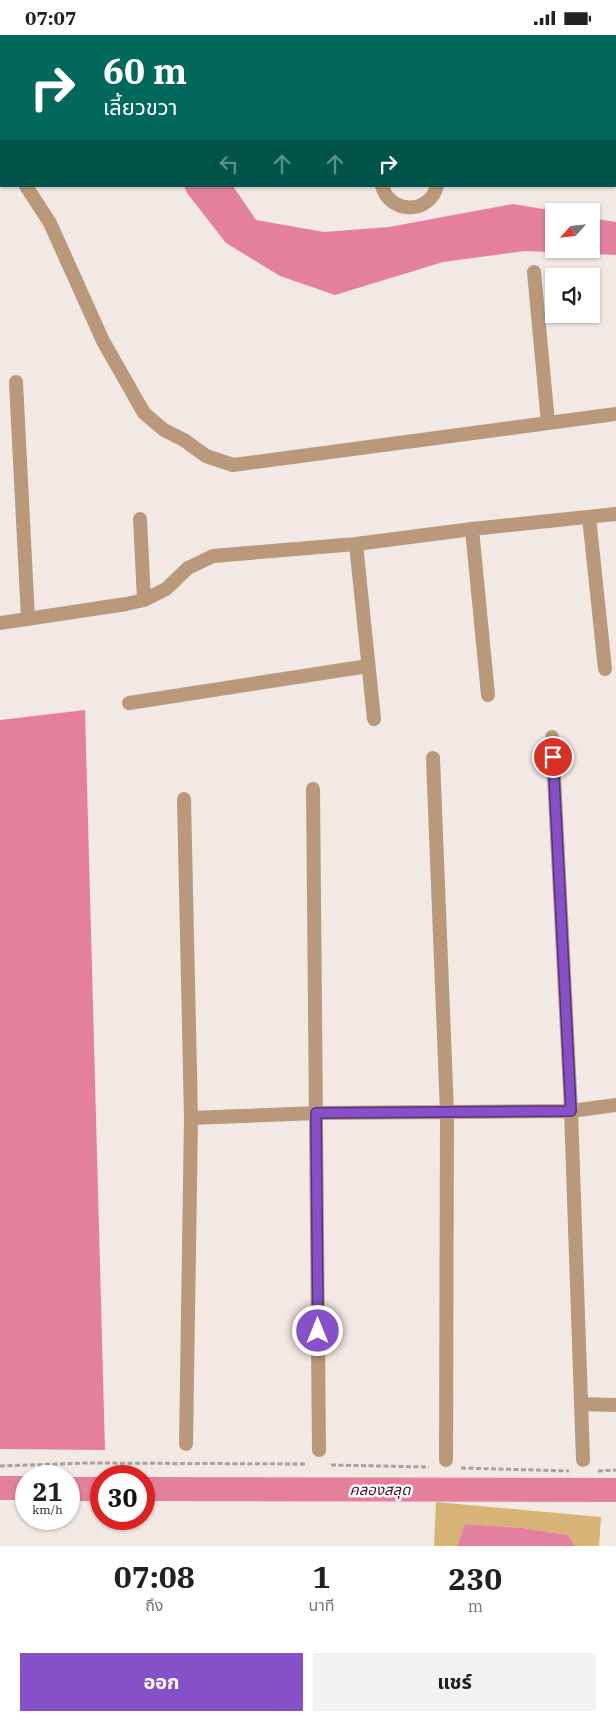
<!DOCTYPE html>
<html lang="th">
<head>
<meta charset="utf-8">
<style>
	body { margin:0; font-family:"IBM Plex Serif","Noto Sans Thai",serif; background:#f2f2f2; color:#202124; height:100vh; display:flex; flex-direction:column; font-size:19px; white-space:nowrap }
	* { box-sizing:border-box; margin:0 }
	p { font-size:16px; color:#757577 }
	.icon { flex:none; width:28px; height:28px; fill:none; stroke:currentColor; stroke-width:2; stroke-linecap:round; stroke-linejoin:round }
	.map { position:relative; height:1511px; overflow:hidden }
	.panel { display:flex; flex-direction:column; background:#fff; flex:1 }
	.panel>* { flex:none }
	.hud { position:absolute; left:0px; top:0px; width:616px; height:152px; box-shadow:0 1px 4px #0004; background:#00695c; color:#fff; overflow:hidden }
	.needle { width:32px; rotate:243deg }
	.fabs { position:absolute; left:545px; top:168px; display:grid; gap:10px }
	.fabs a { display:grid; place-items:center; width:55px; height:55px; border-radius:0px; background:#fff; box-shadow:0 1px 4px #0004; font-size:25px }
	.speed { position:absolute; left:15px; top:1430px; display:flex; gap:10px; font-size:25px; font-weight:700; text-align:center }
	.speed>* { display:grid; place-content:center; width:65px; height:65px; border-radius:50%; background:#fff; box-shadow:0 1px 4px #0004; line-height:1 }
	.speed small { font-size:12px; font-weight:400 }
	.speed .limit { border:8px solid #d22; background:#fff; color:#111 }
	.pin { position:absolute; display:grid; place-items:center; width:42px; height:42px; color:#fff; margin:-21px; border:2px solid #fff; border-radius:50%; box-shadow:0 1px 5px #0007 }
	.me { position:absolute; width:55px; margin:-28px; rotate:0deg; stroke-linejoin:round; filter:drop-shadow(0 0 4px #0008) }
	.turn { display:flex; align-items:center; gap:18px; height:105px; padding:0 20px; font-size:22px }
	.turn .icon { width:65px; height:65px; stroke-width:2.5 }
	.turn b { display:block; font-size:35px; line-height:42px }
	.lanes { display:flex; align-items:center; height:48px; padding:0 20px; background:#0003; justify-content:center; gap:25px; direction:ltr }
	.lanes .off { opacity:.35 }
	.eta { display:flex; justify-content:space-evenly; align-items:center; height:85px; text-align:center }
	.eta b { font-size:30px; font-weight:700; line-height:35px }
	.action { display:flex; gap:10px; margin-top:auto; padding:10px 20px }
	.action a { flex:1; height:58px; border-radius:0px; background:#8650c8; color:#fff; font-size:20px; font-weight:700; line-height:58px; text-align:center }
	.action a+a { background:#f2f2f2; color:#202124 }
	.status { display:flex; justify-content:space-between; align-items:center; height:35px; padding:0 25px; background:#fff; direction:ltr }
	.status svg { height:14px; fill:currentColor }
	.map>svg:first-child { display:block }
</style>
</head>
<body>
<div class="status"><b>07:07</b><svg viewBox="0 0 49 12"><path d="M0 12V9h3v3zM5 12V6h3v6zM10 12V3h3v9zM15 12V0h3v12zM26 1h20v11H26zM47 4h2v5h-2z"/></svg></div>
<div class="map">
<svg width="616" height="1511" viewBox="0 0 616 1511">
	<rect width="100%" height="100%" fill="#f2e8e4"/>
	<!-- green -->
	<path fill="#d7b476" d="M436,1467L601,1482L599,1511H575L568,1500L523,1493L465,1489L457,1511H434Z"/>
	<!-- water -->
	<path fill="#e4809e" d="M184,151H233L256,185L324,197L389,192L513,169L555,176H554V214H591V183L616,187V220L525,216L443,227L335,260L280,241L226,208L187,158Z
		M85,675L105,1415L0,1414V685Z
		M465,1489L523,1493L568,1500L575,1511H457Z"/>
	<g fill="none" stroke-linecap="round" stroke-linejoin="round">
		<!-- canal -->
		<path stroke="#e4809e" stroke-width="24" d="M0,1453H26
			M69,1454H101
			M144,1454L616,1455"/>
		<!-- path -->
		<path stroke="#a9a19e" stroke-width="3" stroke-dasharray="5 2.5" stroke-linecap="butt" d="M331,1430L429,1432
			M0,1431L86,1428L307,1429
			M461,1433L569,1436
			M598,1436L616,1435"/>
		<!-- service -->
		<path stroke="#ba987b" stroke-width="14" d="M395,0L396,1"/>
		<!-- minor -->
		<path stroke="#ba987b" stroke-width="14" d="M615,19H616
			M0,111L1,113
			M26,151L50,188L103,306L144,378L164,395L184,405L206,421L233,430L616,379
			M382,151C390,179 429,180 437,151
			M534,237L548,388
			M16,347L28,584
			M589,482L605,634
			M140,484L144,565
			M472,494L488,660
			M356,509L374,684
			M0,588L126,569L144,565L166,554L188,533L213,521L356,509L472,494L616,479
			M129,668L368,631
			M552,702L571,1076L583,1425
			M433,723L447,1078L446,1425
			M313,754L319,1415
			M184,764L191,1083L186,1409
			M191,1083L316,1078L571,1076L616,1070
			M582,1369L616,1370"/>
	</g>
	<g fill="none" stroke-linecap="round" stroke-linejoin="round">
		<defs>
			<path id="route" d="M318,1296L316,1078L571,1076L553,722"/>
		</defs>
		<!-- route casing -->
		<use href="#route" stroke="#573482" stroke-width="12"/>
		<!-- route -->
		<use href="#route" stroke="#8650c8" stroke-width="9"/>
	</g>
	<g text-anchor="middle" dominant-baseline="central" stroke-width="5" stroke-linejoin="round" paint-order="stroke">
		<!-- water labels -->
		<g font-size="15" font-style="italic" fill="#4f1129" stroke="#fff">
			<text x="380" y="1454">คลองสลุด</text>
		</g>
	</g>
</svg>
<div class="fabs">
<a><svg class="needle" viewBox="-14 -14 28 28"><path d="M0-13l5 13h-10z" fill="#e53935"/><path d="M0 13l5-13h-10z" fill="#757577"/></svg></a>
<a><svg class="icon" aria-label="sound" viewBox="0 0 24 24"><path d="M4 9h4l5-4v14l-5-4H4zM17 9q2 3 0 6"/></svg></a>
</div>
<div class="speed"><div>21<small>km/h</small></div><div class="limit">30</div></div>
<div class="pin" style="left:553px;top:722px;background:#d93025"><svg class="icon" aria-label="arrive" viewBox="0 0 24 24"><path d="M6 21V4h12l-3 4 3 4H6"/></svg></div>
<svg class="me" style="left:318px;top:1296px" viewBox="-20 -20 40 40"><circle r="17" fill="#8650c8" stroke="#fff" stroke-width="3"/><path d="M0-11L8 9 0 5-8 9z" fill="#fff"/></svg>
<div class="hud">
<div class="turn"><svg class="icon" aria-label="right" viewBox="0 0 24 24"><path d="M7 20v-9h11M14 6l5 5-5 5"/></svg><div><b>60 m</b>เลี้ยวขวา</div></div>
<div class="lanes"><svg class="icon off" aria-label="left" viewBox="0 0 24 24"><path d="M17 20v-9H6M10 6l-5 5 5 5"/></svg><svg class="icon off" aria-label="ahead" viewBox="0 0 24 24"><path d="M12 20V5M6 11l6-6 6 6"/></svg><svg class="icon off" aria-label="ahead" viewBox="0 0 24 24"><path d="M12 20V5M6 11l6-6 6 6"/></svg><svg class="icon" aria-label="right" viewBox="0 0 24 24"><path d="M7 20v-9h11M14 6l5 5-5 5"/></svg></div>
</div>
</div>
<section class="panel">
<div class="eta">
<div><b>07:08</b><p>ถึง</p></div>
<div><b>1</b><p>นาที</p></div>
<div><b>230</b><p>m</p></div>
</div>
<div class="action"><a>ออก</a><a>แชร์</a></div>
</section>
</body>
</html>
